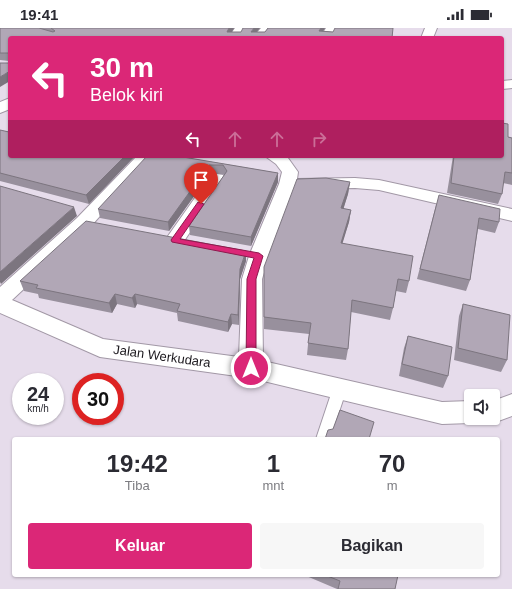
<!DOCTYPE html>
<html lang="id">
<head>
<meta charset="utf-8">
<style>
	body { margin:0; font-family:Helvetica,sans-serif; background:#f7f7f7; color:#2b2b33; height:100vh; display:flex; flex-direction:column; font-size:15px; white-space:nowrap }
	* { box-sizing:border-box; margin:0 }
	p { font-size:13px; color:#7c7c81 }
	.icon { flex:none; width:22px; height:22px; fill:none; stroke:currentColor; stroke-width:2; stroke-linecap:round; stroke-linejoin:round }
	.map { position:relative; flex:1; overflow:hidden }
	.side { position:absolute; left:12px; top:409px; width:488px; height:140px; display:flex; flex-direction:column; background:#fff; border-radius:4px; box-shadow:0 1px 3px #0004 }
	.side>* { flex:none }
	.top-card { position:absolute; left:8px; top:8px; width:496px; height:122px; border-radius:4px; box-shadow:0 1px 3px #0004; background:#db2777; color:#fff; overflow:hidden }
	.controls { position:absolute; left:464px; top:361px; display:grid; gap:8px }
	.controls a { display:grid; place-items:center; width:36px; height:36px; border-radius:4px; background:#fff; box-shadow:0 1px 3px #0004; font-size:20px }
	.speed { position:absolute; left:12px; top:345px; display:flex; gap:8px; font-size:20px; font-weight:700; text-align:center }
	.speed>* { display:grid; place-content:center; width:52px; height:52px; border-radius:50%; background:#fff; box-shadow:0 1px 3px #0004; line-height:1 }
	.speed small { font-size:10px; font-weight:400 }
	.speed .limit { border:6px solid #d22; background:#fff; color:#111 }
	.pin { position:absolute; display:grid; place-items:center; width:34px; height:34px; color:#fff; margin:-41px -17px; border-radius:50% 50% 50% 0; rotate:-45deg; box-shadow:0 0 4px #0007 }
	.pin .icon { rotate:45deg }
	.me { position:absolute; width:44px; margin:-22px; rotate:0deg; stroke-linejoin:round; filter:drop-shadow(0 0 3px #0008) }
	.turn { display:flex; align-items:center; gap:14px; height:84px; padding:0 16px; font-size:18px }
	.turn .icon { width:52px; height:52px; stroke-width:2.5 }
	.turn b { display:block; font-size:28px; line-height:34px }
	.lanes { display:flex; align-items:center; height:38px; padding:0 16px; background:#0003; justify-content:center; gap:20px; direction:ltr }
	.lanes .off { opacity:.35 }
	.eta { display:flex; justify-content:space-evenly; align-items:center; height:68px; text-align:center }
	.eta b { font-size:24px; font-weight:700; line-height:28px }
	.primary-button { display:flex; gap:8px; margin-top:auto; padding:8px 16px }
	.primary-button a { flex:1; height:46px; border-radius:4px; background:#db2777; color:#fff; font-size:16px; font-weight:700; line-height:46px; text-align:center }
	.primary-button a+a { background:#f7f7f7; color:#2b2b33 }
	.status { display:flex; justify-content:space-between; align-items:center; height:28px; padding:0 20px; background:#fff; direction:ltr }
	.status svg { height:11px; fill:currentColor }
	.map>svg:first-child { display:block }
</style>
</head>
<body>
<div class="status"><b>19:41</b><svg viewBox="0 0 49 12"><path d="M0 12V9h3v3zM5 12V6h3v6zM10 12V3h3v9zM15 12V0h3v12zM26 1h20v11H26zM47 4h2v5h-2z"/></svg></div>
<div class="map">
<svg width="512" height="561" viewBox="0 0 512 561">
	<rect width="100%" height="100%" fill="#e6dceb"/>
	<g fill="none" stroke-linecap="round" stroke-linejoin="round">
		<defs>
			<path id="lane" d="M340,354L345,356L347,360L330,411H316L333,360L335,356Z"/>
			<path id="street" d="M235,0H247L240,10H228Z
				M261,0H273L264,10H252Z
				M326,0H338L332,10H320Z
				M425,0H437L433,10H421Z
				M512,52V60L502,61V53Z
				M10,70V81L0,85V74Z
				M137,128H154L91,198L12,272L103,311L239,329L242,251L249,228L279,156L282,144L276,136L265,128L288,130L298,144L297,151L355,150L379,152L512,181V193L379,162L355,160L295,161L269,228L262,251L263,333L442,374L471,373V390H481L480,392L471,395L442,396L251,350L100,329L0,285V259L77,190Z
				M217,146L223,147L226,151L182,216L175,218L168,216L165,212L168,208L211,147Z
				M512,366V388L493,395L484,392L483,390H493V373Z"/>
		</defs>
		<!-- lane casing -->
		<use href="#lane" stroke="#a298a6" stroke-width="2"/>
		<!-- street casing -->
		<use href="#street" stroke="#a298a6" stroke-width="2"/>
		<!-- lane -->
		<use href="#lane" fill="#fff" fill-rule="evenodd"/>
		<!-- street -->
		<use href="#street" fill="#fff" fill-rule="evenodd"/>
	</g>
	<!-- wall -->
	<path fill="#98909d" d="M0,0H234L232,4H265L268,0H325L323,3L392,10H10V53L9,33L0,32Z
		M0,102L9,104L135,128L89,176L0,153Z
		M508,109L512,110V157L503,155L502,166L498,176L447,165L453,128H502Z
		M177,128L278,145V154L251,218L190,207L189,198L224,147L223,146H210L169,203L100,190L98,181Z
		M350,154L348,166L343,181L351,182L349,194L342,215L409,253L406,265L396,263L393,280L390,292L351,284L348,321L346,332L307,327L309,306L264,301V239Z
		M436,177L499,194L495,205L478,201L470,252L466,263L417,251Z
		M246,233L240,251L239,297L232,296L228,304L178,293L177,285L137,276L135,280L117,276L112,285L39,270L38,266L24,263L20,253Z
		M463,276L507,332L501,344L454,332L459,288Z
		M408,308L448,348L443,360L399,348L404,320Z
		M304,547H398L395,561H337Z"/>
	<!-- shaded-wall -->
	<path fill="#7c757f" d="M229,0H234L228,10L227,4Z
		M254,0H260L252,10L251,4Z
		M321,0H325L319,10V3Z
		M10,43V53L0,59V49Z
		M125,128H135L89,176L86,167Z
		M209,137L210,146L169,203L168,194Z
		M278,145V154L251,218V209Z
		M350,154L348,166L340,192L341,180Z
		M74,179L77,188L1,256L0,254V244Z
		M351,182L349,194L339,227L341,215Z
		M246,223V233L240,251L239,297L238,287L240,241Z
		M115,266L117,276L112,285L109,275Z
		M135,266L137,276L135,280L132,270Z
		M231,286L232,296L228,304V294Z"/>
	<!-- building -->
	<path fill="#b1a7b6" stroke="#7c757f" d="M0,0H39L53,4L55,3L51,0H229L227,4H241L243,0H254L251,4H265L268,0H321L319,3L333,4L335,0H393L392,10H10V43L0,49V35H9V25H0Z
		M502,77H503L502,93Z
		M502,95L508,96V109L512,110V145L505,144L502,166L451,155L454,128H502Z
		M0,102L9,104L10,103V128H125L86,167L0,145Z
		M147,128H177L278,145L251,209L189,198L227,143L223,137H209L168,194L98,181Z
		M326,150L350,154L341,180L351,182L341,215L413,228L409,253L398,251L393,280L352,272L348,321L308,315L311,295L264,289V239L297,151Z
		M0,158L74,179L0,244Z
		M439,167L500,181L499,194L479,190L470,252L420,241Z
		M86,193L246,223L240,241L238,287L231,286L228,294L177,283L180,276L135,266L132,270L115,266L109,275L36,260L38,257L20,253Z
		M463,276L510,287L507,332L458,320Z
		M408,308L452,319L448,348L402,336Z
		M340,382L374,394L369,411H325L328,402L333,401Z
		M325,547H398L395,561H338L340,553Z"/>
	<!-- route -->
	<path fill="#db2777" stroke="#8e194d" d="M198,174L204,176L180,211L259,225L263,228L256,251V340L251,344L246,340L247,251L254,230L172,214L171,212Z"/>
	<g text-anchor="middle" dominant-baseline="central" stroke-width="3.5" stroke-linejoin="round" paint-order="stroke">
		<!-- street labels -->
		<g font-size="13" fill="#1a171c" stroke="#fff">
			<text transform="translate(162 328) rotate(8)">Jalan Werkudara</text>
		</g>
	</g>
</svg>
<div class="controls">
<a><svg class="icon" aria-label="sound" viewBox="0 0 24 24"><path d="M4 9h4l5-4v14l-5-4H4zM17 9q2 3 0 6"/></svg></a>
</div>
<div class="speed"><div>24<small>km/h</small></div><div class="limit">30</div></div>
<div class="pin" style="left:201px;top:176px;background:#d93025"><svg class="icon" aria-label="arrive" viewBox="0 0 24 24"><path d="M6 21V4h12l-3 4 3 4H6"/></svg></div>
<svg class="me" style="left:251px;top:340px" viewBox="-20 -20 40 40"><circle r="17" fill="#db2777" stroke="#fff" stroke-width="3"/><path d="M0-11L8 9 0 5-8 9z" fill="#fff"/></svg>
<div class="top-card">
<div class="turn"><svg class="icon" aria-label="left" viewBox="0 0 24 24"><path d="M17 20v-9H6M10 6l-5 5 5 5"/></svg><div><b>30 m</b>Belok kiri</div></div>
<div class="lanes"><svg class="icon" aria-label="left" viewBox="0 0 24 24"><path d="M17 20v-9H6M10 6l-5 5 5 5"/></svg><svg class="icon off" aria-label="ahead" viewBox="0 0 24 24"><path d="M12 20V5M6 11l6-6 6 6"/></svg><svg class="icon off" aria-label="ahead" viewBox="0 0 24 24"><path d="M12 20V5M6 11l6-6 6 6"/></svg><svg class="icon off" aria-label="right" viewBox="0 0 24 24"><path d="M7 20v-9h11M14 6l5 5-5 5"/></svg></div>
</div>
<section class="side">
<div class="eta">
<div><b>19:42</b><p>Tiba</p></div>
<div><b>1</b><p>mnt</p></div>
<div><b>70</b><p>m</p></div>
</div>
<div class="primary-button"><a>Keluar</a><a>Bagikan</a></div>
</section>
</div>
</body>
</html>
